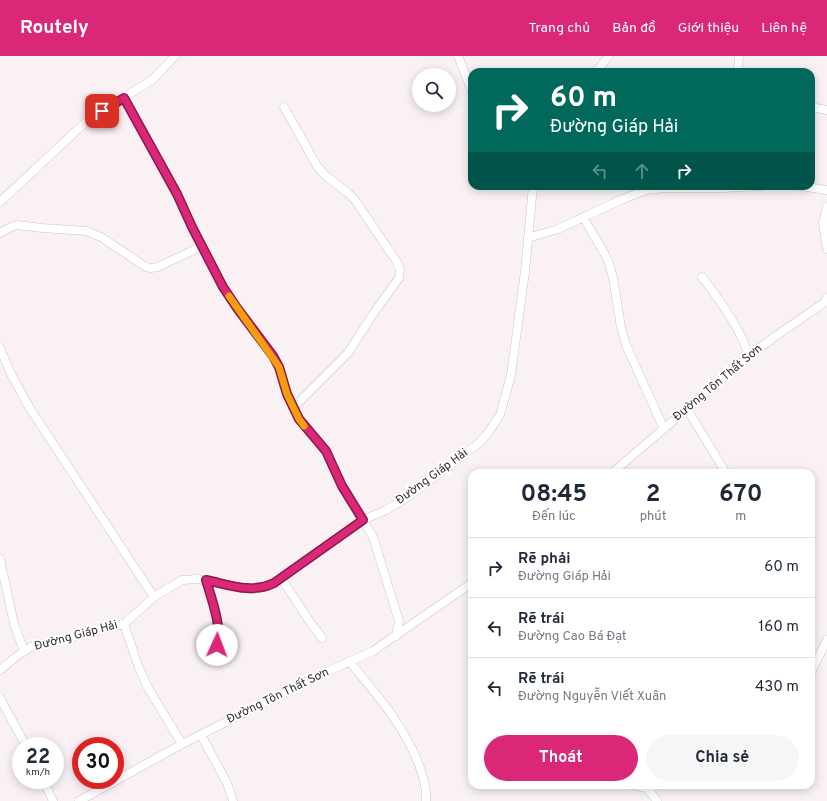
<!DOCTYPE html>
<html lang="vi">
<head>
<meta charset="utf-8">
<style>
	body { margin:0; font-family:Overpass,sans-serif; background:#f6f6f7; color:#1f2937; height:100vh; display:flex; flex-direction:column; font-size:15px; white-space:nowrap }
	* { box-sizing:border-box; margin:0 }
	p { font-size:13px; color:#747a83 }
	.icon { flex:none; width:22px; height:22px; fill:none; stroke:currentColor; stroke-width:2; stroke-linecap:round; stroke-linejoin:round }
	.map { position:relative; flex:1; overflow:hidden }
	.panel { position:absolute; left:468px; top:413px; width:347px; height:320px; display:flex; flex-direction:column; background:#fff; border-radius:12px; box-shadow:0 2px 10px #0003 }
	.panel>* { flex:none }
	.hud { position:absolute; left:468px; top:12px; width:347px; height:122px; border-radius:12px; box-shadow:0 2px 10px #0003; background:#00695c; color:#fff; overflow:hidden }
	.controls { position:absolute; left:412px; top:12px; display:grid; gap:8px }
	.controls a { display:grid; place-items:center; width:44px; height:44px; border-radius:50%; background:#fff; box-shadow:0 2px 10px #0003; font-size:20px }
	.speed { position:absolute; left:12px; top:681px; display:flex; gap:8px; font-size:20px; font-weight:700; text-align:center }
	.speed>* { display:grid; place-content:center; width:52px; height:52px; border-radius:50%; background:#fff; box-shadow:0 2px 10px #0003; line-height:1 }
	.speed small { font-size:10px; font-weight:400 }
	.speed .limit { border:6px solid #d22; background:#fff; color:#111 }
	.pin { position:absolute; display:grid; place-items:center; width:34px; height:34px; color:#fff; margin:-17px; border-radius:8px; box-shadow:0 2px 6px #0006 }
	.me { position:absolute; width:44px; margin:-22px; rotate:2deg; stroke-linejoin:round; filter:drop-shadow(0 0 3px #0008) }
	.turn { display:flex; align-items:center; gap:14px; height:84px; padding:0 16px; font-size:18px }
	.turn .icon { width:52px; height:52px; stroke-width:2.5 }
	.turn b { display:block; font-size:28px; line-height:34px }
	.lanes { display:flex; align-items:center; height:38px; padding:0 16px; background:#0003; justify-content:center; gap:20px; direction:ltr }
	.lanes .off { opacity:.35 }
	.eta { display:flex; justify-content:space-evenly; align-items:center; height:68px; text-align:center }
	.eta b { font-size:24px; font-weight:700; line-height:28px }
	.primary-button { display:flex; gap:8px; margin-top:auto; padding:8px 16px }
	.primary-button a { flex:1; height:46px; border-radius:24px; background:#db2777; color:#fff; font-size:16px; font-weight:700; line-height:46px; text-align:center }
	.primary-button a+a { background:#f6f6f7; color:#1f2937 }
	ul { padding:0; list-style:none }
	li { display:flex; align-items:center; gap:12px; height:60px; padding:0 16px; border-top:1px solid #e0e1e3 }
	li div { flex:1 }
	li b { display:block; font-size:15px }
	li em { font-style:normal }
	header { display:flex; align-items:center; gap:24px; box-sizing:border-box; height:56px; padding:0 20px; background:#db2777; color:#fff }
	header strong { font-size:19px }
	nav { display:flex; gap:22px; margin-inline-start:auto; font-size:14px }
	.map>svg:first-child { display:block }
</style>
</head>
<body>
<header>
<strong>Routely</strong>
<nav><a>Trang chủ</a><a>Bản đồ</a><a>Giới thiệu</a><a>Liên hệ</a></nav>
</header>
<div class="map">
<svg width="827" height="745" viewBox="0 0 827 745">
	<rect width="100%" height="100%" fill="#f9f1f3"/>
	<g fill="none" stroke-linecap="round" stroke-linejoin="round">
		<defs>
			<path id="minor" d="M458,0L472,35
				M596,16L609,0
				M738,16L739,0
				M124,42L177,138L192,171L223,231L237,252L273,300L279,311L287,338L299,363L326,395L342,430L373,481L399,565L396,580
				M284,51L317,110L326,120L348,137L355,144L397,206L400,214L399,222L373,258L348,297L293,352
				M811,51L827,54
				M800,130L827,134
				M0,146L90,62L152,24L175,0
				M827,151L823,167L827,193
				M583,161L603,195L609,207L613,222L621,271L626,289L664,373
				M0,177L11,171L17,169L42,172L86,175L101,181L146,211L151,212L158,211L202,190
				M528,182L558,173L623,143L646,134L664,132H723L761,130
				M702,221C721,245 740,272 749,300
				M0,292L11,318L29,351L154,541
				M687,353L726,417
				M612,417L749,300L773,282L825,246L827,242
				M0,503L14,568L24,595
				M281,522L310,566L322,582
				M207,524C211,540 223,574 217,589
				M124,568L139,612L148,632L182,688
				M349,605C376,638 404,669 419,709C423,721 427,732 426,745
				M0,614L17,600L31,591L124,568L154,541L182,524L198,523L249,533C258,533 266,531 274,527L363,464L386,454L408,441L479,387L488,377L500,359L511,319L525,216L533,130
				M811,616L827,584
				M0,642L26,690
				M201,679L227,727L233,745
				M43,724L53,745
				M632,729L647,732L659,729
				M647,732L657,745
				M79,745L182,688L322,618L373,595L472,527"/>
		</defs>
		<!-- minor casing -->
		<use href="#minor" stroke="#ccc4c6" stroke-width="9"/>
		<!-- minor -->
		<use href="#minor" stroke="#fff" stroke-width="8"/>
	</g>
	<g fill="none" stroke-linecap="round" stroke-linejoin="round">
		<defs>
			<path id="route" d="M102,55L124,42L177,138L192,171L223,231L237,252L273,300L279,311L287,338L299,363L326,395L342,430L363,464L274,527C251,538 230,529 206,524C211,541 223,574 217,589"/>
		</defs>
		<!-- route casing -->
		<use href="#route" stroke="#8e194d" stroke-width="10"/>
		<!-- route -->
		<use href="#route" stroke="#db2777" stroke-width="7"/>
		<!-- slow -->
		<path stroke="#f59e0b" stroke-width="7" d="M229,240L279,311L287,338L299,363L304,370"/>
	</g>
	<g text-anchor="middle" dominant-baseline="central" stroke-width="4" stroke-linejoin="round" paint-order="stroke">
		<!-- street labels -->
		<g font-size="12" fill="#322e2f" stroke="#fff">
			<text transform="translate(718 327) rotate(-40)">Đường Tôn Thất Sơn</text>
			<text transform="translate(432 421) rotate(-36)">Đường Giáp Hải</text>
			<text transform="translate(76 580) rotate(-15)">Đường Giáp Hải</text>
			<text transform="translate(278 640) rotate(-26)">Đường Tôn Thất Sơn</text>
		</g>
	</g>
</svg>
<div class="controls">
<a><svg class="icon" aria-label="search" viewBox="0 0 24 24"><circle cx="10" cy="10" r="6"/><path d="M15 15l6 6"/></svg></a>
</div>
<div class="speed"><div>22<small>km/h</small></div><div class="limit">30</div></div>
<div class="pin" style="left:102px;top:55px;background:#d93025"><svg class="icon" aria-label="arrive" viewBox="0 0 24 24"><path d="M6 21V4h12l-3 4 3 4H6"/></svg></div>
<svg class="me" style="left:217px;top:589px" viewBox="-20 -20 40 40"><circle r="19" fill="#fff"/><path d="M0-13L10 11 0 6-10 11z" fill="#db2777"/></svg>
<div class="hud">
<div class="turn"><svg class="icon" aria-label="right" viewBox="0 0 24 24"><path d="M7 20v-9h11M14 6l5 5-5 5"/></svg><div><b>60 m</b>Đường Giáp Hải</div></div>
<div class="lanes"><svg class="icon off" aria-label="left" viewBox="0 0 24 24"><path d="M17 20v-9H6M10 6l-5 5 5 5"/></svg><svg class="icon off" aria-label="ahead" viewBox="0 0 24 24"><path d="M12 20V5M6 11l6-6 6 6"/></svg><svg class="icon" aria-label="right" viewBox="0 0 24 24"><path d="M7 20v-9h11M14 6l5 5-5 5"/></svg></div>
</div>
<section class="panel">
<div class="eta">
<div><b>08:45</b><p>Đến lúc</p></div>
<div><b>2</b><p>phút</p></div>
<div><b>670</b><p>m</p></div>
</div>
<ul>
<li><svg class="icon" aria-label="right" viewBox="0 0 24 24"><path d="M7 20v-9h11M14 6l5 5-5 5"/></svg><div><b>Rẽ phải</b><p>Đường Giáp Hải</p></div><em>60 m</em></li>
<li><svg class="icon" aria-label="left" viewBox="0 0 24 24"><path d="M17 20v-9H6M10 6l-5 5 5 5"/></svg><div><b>Rẽ trái</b><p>Đường Cao Bá Đạt</p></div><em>160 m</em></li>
<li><svg class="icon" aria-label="left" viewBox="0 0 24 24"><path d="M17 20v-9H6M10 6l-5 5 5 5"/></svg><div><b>Rẽ trái</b><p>Đường Nguyễn Viết Xuân</p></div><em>430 m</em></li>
</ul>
<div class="primary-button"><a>Thoát</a><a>Chia sẻ</a></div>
</section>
</div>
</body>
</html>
